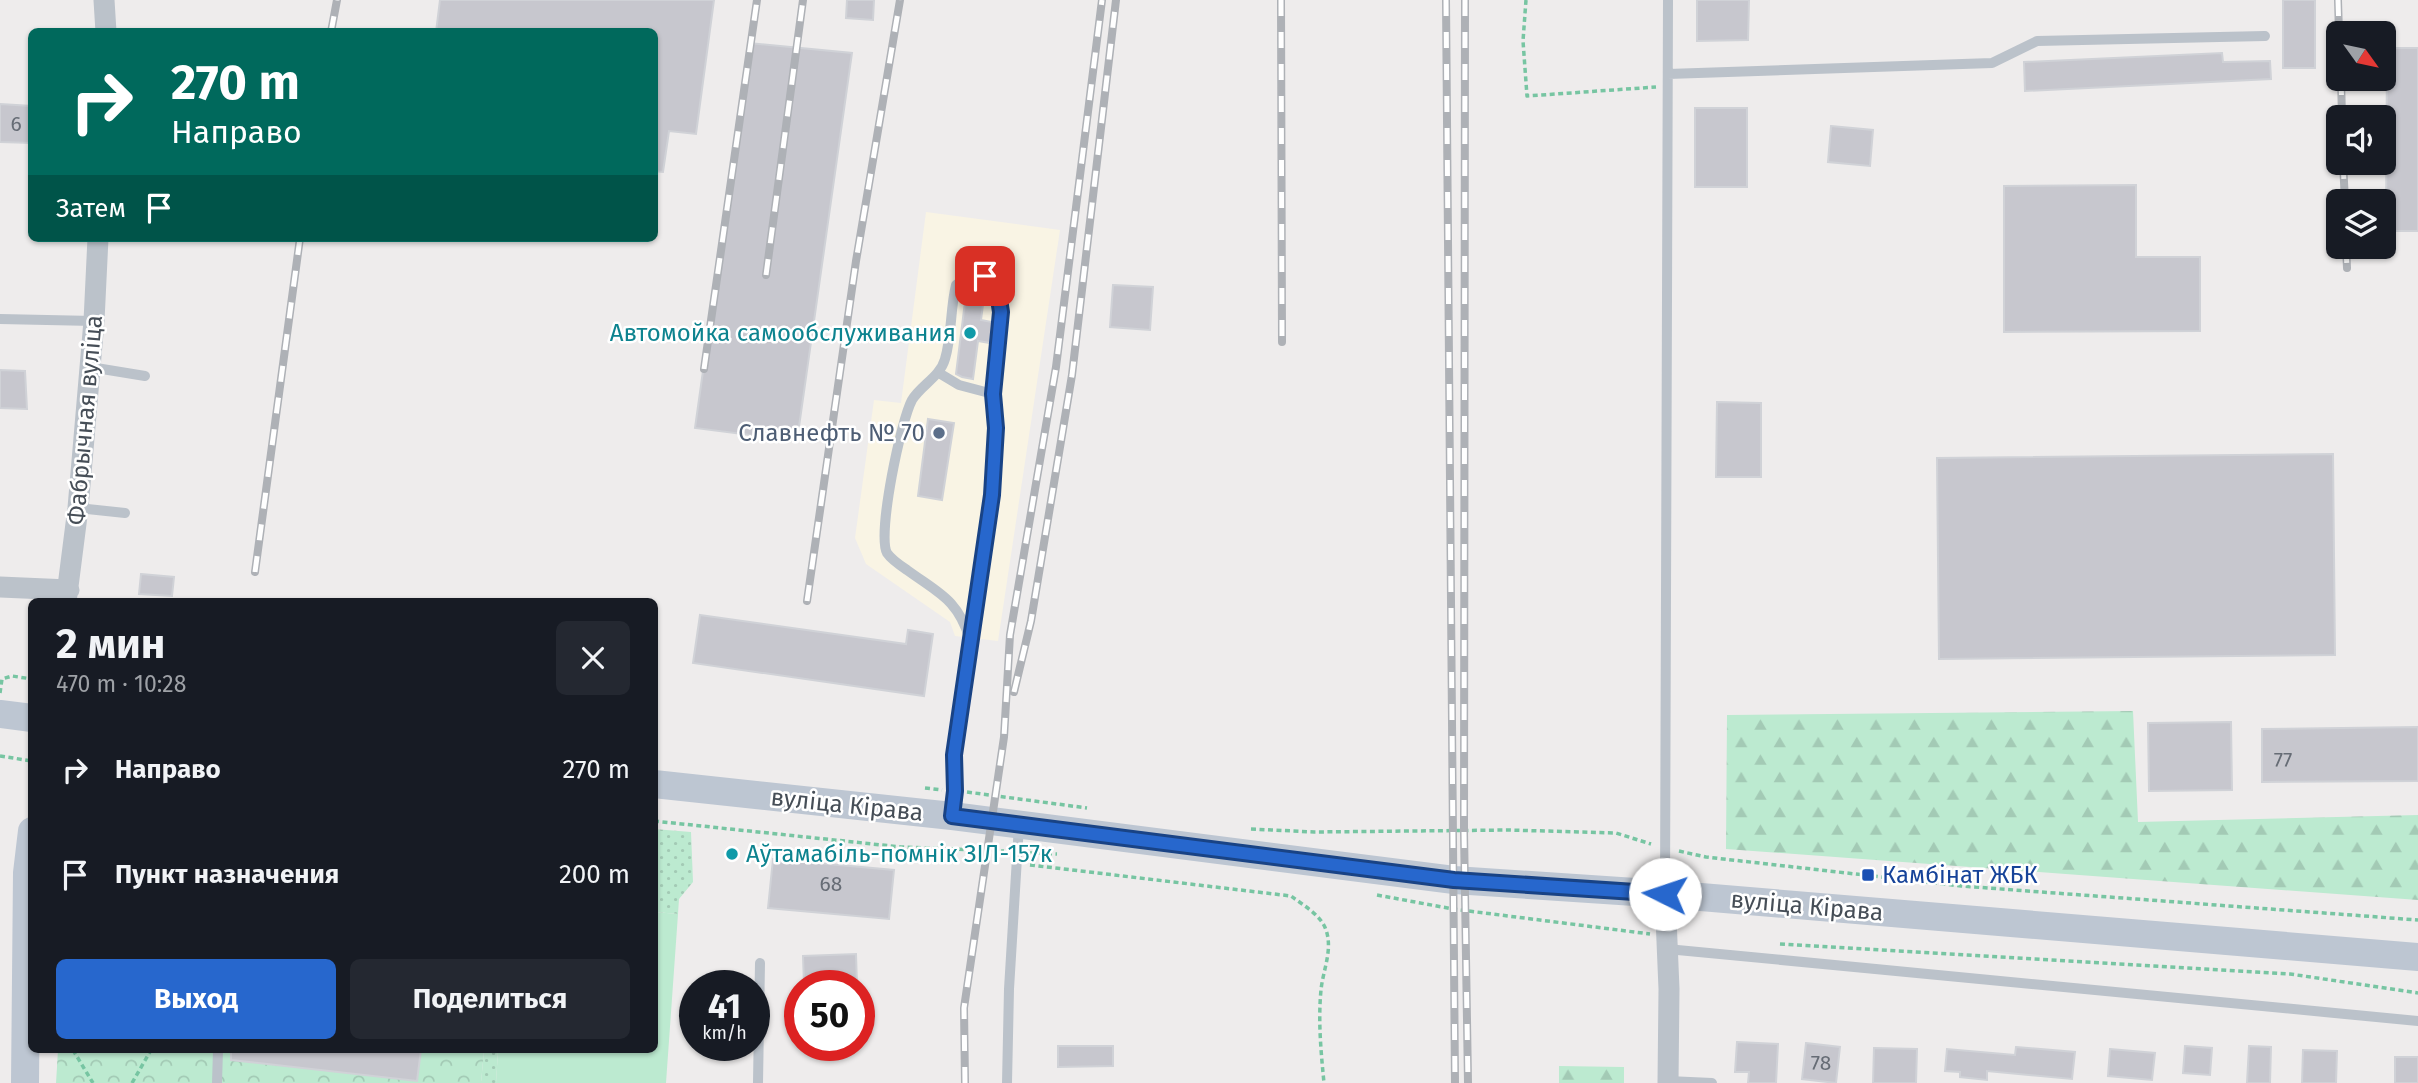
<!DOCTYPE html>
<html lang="ru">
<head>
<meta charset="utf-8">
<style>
	body { margin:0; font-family:"Fira Sans",sans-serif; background:#242831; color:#f1f3f6; height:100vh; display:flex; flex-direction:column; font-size:26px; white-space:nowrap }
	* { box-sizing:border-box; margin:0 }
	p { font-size:23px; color:#9ea1a6 }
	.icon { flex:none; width:38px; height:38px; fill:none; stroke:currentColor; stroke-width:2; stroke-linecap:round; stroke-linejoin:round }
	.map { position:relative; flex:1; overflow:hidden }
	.drawer { position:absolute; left:28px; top:598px; width:630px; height:455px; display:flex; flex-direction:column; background:#171b24; border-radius:10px; box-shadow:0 2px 5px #0004 }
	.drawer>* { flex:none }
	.banner { position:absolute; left:28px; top:28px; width:630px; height:214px; border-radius:10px; box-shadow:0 2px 5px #0004; background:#00695c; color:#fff; overflow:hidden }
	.needle { width:46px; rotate:123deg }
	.buttons { position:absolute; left:2326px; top:21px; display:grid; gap:14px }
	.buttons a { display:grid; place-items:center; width:70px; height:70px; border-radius:10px; background:#171b24; box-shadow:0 2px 5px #0004; font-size:35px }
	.speed { position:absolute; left:679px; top:970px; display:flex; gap:14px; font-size:35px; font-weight:700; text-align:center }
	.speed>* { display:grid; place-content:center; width:91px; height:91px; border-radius:50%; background:#171b24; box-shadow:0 2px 5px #0004; line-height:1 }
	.speed small { font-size:18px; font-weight:400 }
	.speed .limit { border:10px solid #d22; background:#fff; color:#111 }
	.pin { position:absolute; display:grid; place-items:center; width:60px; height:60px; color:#fff; margin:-30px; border-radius:14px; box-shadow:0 4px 10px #0006 }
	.me { position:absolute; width:77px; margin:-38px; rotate:274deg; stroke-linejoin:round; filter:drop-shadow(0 0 5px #0008) }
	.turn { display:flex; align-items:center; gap:24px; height:147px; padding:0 28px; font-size:32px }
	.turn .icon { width:91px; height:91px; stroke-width:2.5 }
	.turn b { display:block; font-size:49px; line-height:60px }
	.then { display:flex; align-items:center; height:66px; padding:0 28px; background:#0003; gap:14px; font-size:26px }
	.round { display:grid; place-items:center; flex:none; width:74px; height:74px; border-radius:10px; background:#242831 }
	.summary { display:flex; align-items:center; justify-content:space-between; height:119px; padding:0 28px }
	h1 { font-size:42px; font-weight:700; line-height:52px }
	.cta { display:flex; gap:14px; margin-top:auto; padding:14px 28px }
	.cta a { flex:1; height:80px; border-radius:10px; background:#2767cd; color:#fff; font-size:28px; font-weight:700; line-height:80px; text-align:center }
	.cta a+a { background:#242831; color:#f1f3f6 }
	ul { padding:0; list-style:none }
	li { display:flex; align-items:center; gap:21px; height:105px; padding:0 28px }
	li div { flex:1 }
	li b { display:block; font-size:26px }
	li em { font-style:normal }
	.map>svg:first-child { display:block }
</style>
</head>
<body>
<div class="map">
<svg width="2418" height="1083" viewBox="0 0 2418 1083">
	<defs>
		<pattern id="grass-dots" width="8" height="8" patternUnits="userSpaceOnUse" patternTransform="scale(1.75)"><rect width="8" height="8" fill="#bcead0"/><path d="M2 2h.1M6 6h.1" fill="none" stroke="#a3cab5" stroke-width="1.8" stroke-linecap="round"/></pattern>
		<pattern id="forest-firs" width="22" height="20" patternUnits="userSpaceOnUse" patternTransform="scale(1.75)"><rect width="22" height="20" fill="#bcead0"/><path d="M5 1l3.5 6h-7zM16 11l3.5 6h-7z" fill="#a3cab5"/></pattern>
		<pattern id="park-crowns" width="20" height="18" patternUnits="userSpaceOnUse" patternTransform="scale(1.75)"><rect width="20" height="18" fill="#bcead0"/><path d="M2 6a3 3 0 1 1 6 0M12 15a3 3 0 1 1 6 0" fill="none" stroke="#a3cab5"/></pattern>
	</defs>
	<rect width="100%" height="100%" fill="#eeecec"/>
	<!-- commercial -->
	<path fill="#f9f4e4" d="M926,212L1060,230L998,641L955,636L950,622L866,564L855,538L874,400L901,403Z"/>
	<!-- grass -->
	<path fill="url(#grass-dots)" d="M654,829L691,832L693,882L679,899L678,914L655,912Z
		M484,1050H498L496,1083H481Z"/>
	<!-- forest -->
	<path fill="url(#forest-firs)" d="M2133,711L2138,822L2418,815V900L1726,849L1727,715Z
		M1559,1066L1624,1067V1083H1559Z"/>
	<!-- park -->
	<path fill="url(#park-crowns)" d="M58,1050H484L481,1083H56Z"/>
	<!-- garden -->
	<path fill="#bcead0" d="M655,912L678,914L666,1083H496L498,1050H654Z"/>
	<!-- building -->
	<path fill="#c7c7ce" stroke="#d0d2d7" stroke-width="2" d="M440,0H714L696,134L669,131L663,172L654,171V32H436Z
		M847,0H874L873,20L846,18Z
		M1697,0H1749L1748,40L1697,41Z
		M2283,0H2315V68H2283Z
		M749,43L852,53L797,441L695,428Z
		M2387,48H2418V231H2386Z
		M2222,53L2223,62L2270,61L2271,79L2025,91L2024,62Z
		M0,104L32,106V143L0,142Z
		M1695,108H1747V187H1695Z
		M1831,126L1873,130L1870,166L1828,162Z
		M2136,185V257H2200V331L2004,332V186Z
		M1113,285L1153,287L1150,330L1110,327Z
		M967,286L985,289L981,320L992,322L990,343L978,341L973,379L962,377L956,374Z
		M0,370L25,371L27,409L0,408Z
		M1717,402L1761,403V477H1716Z
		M928,419L954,423L942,500L918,496Z
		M2333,454L2335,655L1939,659L1937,458Z
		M141,574L174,577L172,596L139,594Z
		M700,615L906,644L908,630L933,634L924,696L693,663Z
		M2231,722L2232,790L2149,791L2148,723Z
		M2418,727V781L2262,782V729Z
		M773,859L894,870L889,919L768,908Z
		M856,954L857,985H804L803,956Z
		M1737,1042L1778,1044L1776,1083H1748L1749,1072H1735Z
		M1806,1043L1840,1047L1836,1083L1802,1079Z
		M1058,1046H1113V1066L1058,1067Z
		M2185,1046L2212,1048L2210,1075L2183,1073Z
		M2249,1046L2271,1047L2270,1083H2247Z
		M2016,1047L2075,1052L2072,1079L1987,1071V1080L1960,1077V1072L1945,1071L1947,1049L2015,1055Z
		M1874,1048L1917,1049L1916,1083H1873Z
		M2110,1049L2155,1053L2152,1080L2108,1076Z
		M231,1050H421L417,1081L231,1060Z
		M2303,1050L2337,1051L2336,1083H2302Z
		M2395,1057H2418V1083H2395Z"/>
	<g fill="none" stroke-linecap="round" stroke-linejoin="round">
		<!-- path -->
		<path stroke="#77c5a2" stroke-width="3.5" stroke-dasharray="5 3.5" stroke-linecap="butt" d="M1526,0L1523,41L1527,96L1656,87
			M0,693L2,679L12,676L32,679
			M0,756L32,761
			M925,788L942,790
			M967,792L1087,808
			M654,821L901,847L1004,851
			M1251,829L1314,832L1509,830L1616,833L1651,844
			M1679,851L1706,857L1961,886L2418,920
			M1030,853L1057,854
			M1030,865L1291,896C1303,905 1321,915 1326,930C1333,950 1323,970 1321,990C1318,1021 1321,1052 1324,1083
			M1377,895L1453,909L1650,934
			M1780,944L2290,974L2418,993
			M73,1050L93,1083
			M132,1083L151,1050"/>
		<!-- service -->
		<path stroke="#bbc2ca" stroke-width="10" d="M1668,74L1992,63L2037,41L2265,36
			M0,319L94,321
			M90,367L145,376
			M939,373L959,385L993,394
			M78,508L125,513
			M952,814L955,791L954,755L992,495L996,428L993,394L1001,312L997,286L985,276L967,277L956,285C950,309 952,336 945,359C940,377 921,385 912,400C901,420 877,534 887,553C891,559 901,566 907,570C940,594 957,599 970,639
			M1665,893L1668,0
			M1667,949L2418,1021
			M1668,1081L1712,1083
			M217,1083L218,1050
			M758,1083L760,963
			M1007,1083L1009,989L1019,825"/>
		<!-- minor -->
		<path stroke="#bbc2ca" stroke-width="21" d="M104,0L106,32
			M0,587L69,590
			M66,602L78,508L94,321L98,238
			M1665,894L1669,989L1668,1083"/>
		<!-- secondary -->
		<path stroke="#bdc6d2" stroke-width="28" d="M0,714L32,718
			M654,784L952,816L1454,880L1665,894L2418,957
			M25,1083L27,873L32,831"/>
		<defs>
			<path id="rail" d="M1281,0L1282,342
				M1446,0L1455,1083
				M1465,0L1464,831L1468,1083
				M2338,0L2339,33
				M331,32L337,0
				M2341,79L2342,117
				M2343,163L2345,201
				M2346,247L2347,268
				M766,275L803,0
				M704,369L757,0
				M255,572L300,238
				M807,601L856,261L900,0
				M1014,692L1031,621L1072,375L1116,0
				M965,1083L964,1008L1004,737L1010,635L1056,367L1102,0"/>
		</defs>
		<!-- rail casing -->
		<use href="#rail" stroke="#aeb1b6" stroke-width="8"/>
		<!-- rail -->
		<use href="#rail" stroke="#fff" stroke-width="5" stroke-dasharray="16" stroke-linecap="butt"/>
	</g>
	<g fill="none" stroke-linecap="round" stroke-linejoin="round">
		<defs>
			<path id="route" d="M985,276L997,286L1001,312L993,394L996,428L992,495L954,755L955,791L952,816L1454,880L1665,894"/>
		</defs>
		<!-- route casing -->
		<use href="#route" stroke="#194385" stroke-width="18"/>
		<!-- route -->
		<use href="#route" stroke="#2767cd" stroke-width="12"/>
	</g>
	<!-- markers -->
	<g fill="#0f9aa8" stroke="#fff" stroke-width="2.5">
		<circle cx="970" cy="333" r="7"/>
		<circle cx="732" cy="854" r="7"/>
	</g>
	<circle fill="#5c6f8a" stroke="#fff" stroke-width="2.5" cx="939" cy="433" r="7"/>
	<rect fill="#1a4fb4" stroke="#fff" stroke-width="2.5" x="1861" y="868" width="14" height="14" rx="3.5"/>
	<g text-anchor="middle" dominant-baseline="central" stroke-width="5" stroke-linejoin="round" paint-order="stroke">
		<!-- number labels -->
		<g font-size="21" fill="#666c75">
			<text x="16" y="124">6</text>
			<text x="2283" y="760">77</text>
			<text x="831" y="884">68</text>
			<text x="1821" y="1063">78</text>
		</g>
		<!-- culture labels -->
		<g font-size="24" fill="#0d838f" stroke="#fff" text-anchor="end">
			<text x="956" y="333">Автомойка самообслуживания</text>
			<text x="746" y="854" text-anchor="start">Аўтамабіль-помнік ЗІЛ-157к</text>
		</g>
		<!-- street labels -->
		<g font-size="24" fill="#464e57" stroke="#fff">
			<text transform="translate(85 420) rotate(-85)">Фабрычная вуліца</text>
			<text transform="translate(847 805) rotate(6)">вуліца Кірава</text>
			<text transform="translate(1807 906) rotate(5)">вуліца Кірава</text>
		</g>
		<!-- service labels -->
		<g font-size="24" fill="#4e5e75" stroke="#fff" text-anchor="end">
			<text x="925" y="433">Славнефть № 70</text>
		</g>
		<!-- transit labels -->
		<g font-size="24" fill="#164399" stroke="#fff" text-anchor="start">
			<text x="1882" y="875">Камбінат ЖБК</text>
		</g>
	</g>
</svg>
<div class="buttons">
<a><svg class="needle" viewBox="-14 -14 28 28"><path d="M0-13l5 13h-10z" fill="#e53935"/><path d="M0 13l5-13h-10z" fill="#9ea1a6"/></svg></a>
<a><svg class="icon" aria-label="sound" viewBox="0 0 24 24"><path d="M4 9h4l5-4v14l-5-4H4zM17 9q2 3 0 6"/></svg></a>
<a><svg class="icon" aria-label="layers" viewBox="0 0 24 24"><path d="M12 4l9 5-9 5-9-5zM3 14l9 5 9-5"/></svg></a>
</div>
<div class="speed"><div>41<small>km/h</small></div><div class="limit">50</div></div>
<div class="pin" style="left:985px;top:276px;background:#d93025"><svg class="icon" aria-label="arrive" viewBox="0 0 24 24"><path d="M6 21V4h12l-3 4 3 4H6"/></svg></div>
<svg class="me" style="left:1665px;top:894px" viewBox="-20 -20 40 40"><circle r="19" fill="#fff"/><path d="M0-13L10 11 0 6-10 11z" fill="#2767cd"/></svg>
<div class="banner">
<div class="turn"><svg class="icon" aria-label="right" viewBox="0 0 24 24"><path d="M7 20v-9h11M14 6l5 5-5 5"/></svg><div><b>270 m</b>Направо</div></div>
<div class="then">Затем<svg class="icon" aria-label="arrive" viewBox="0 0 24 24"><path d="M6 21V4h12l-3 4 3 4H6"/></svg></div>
</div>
<section class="drawer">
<div class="summary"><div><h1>2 мин</h1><p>470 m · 10:28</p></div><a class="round"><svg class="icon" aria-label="close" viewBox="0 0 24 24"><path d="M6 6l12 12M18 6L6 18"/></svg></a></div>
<ul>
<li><svg class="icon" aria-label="right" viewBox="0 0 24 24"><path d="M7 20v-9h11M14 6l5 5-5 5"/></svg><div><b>Направо</b></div><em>270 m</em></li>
<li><svg class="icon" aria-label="arrive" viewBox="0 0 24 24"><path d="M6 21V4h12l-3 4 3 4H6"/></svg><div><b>Пункт назначения</b></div><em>200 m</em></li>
</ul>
<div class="cta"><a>Выход</a><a>Поделиться</a></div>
</section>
</div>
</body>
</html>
